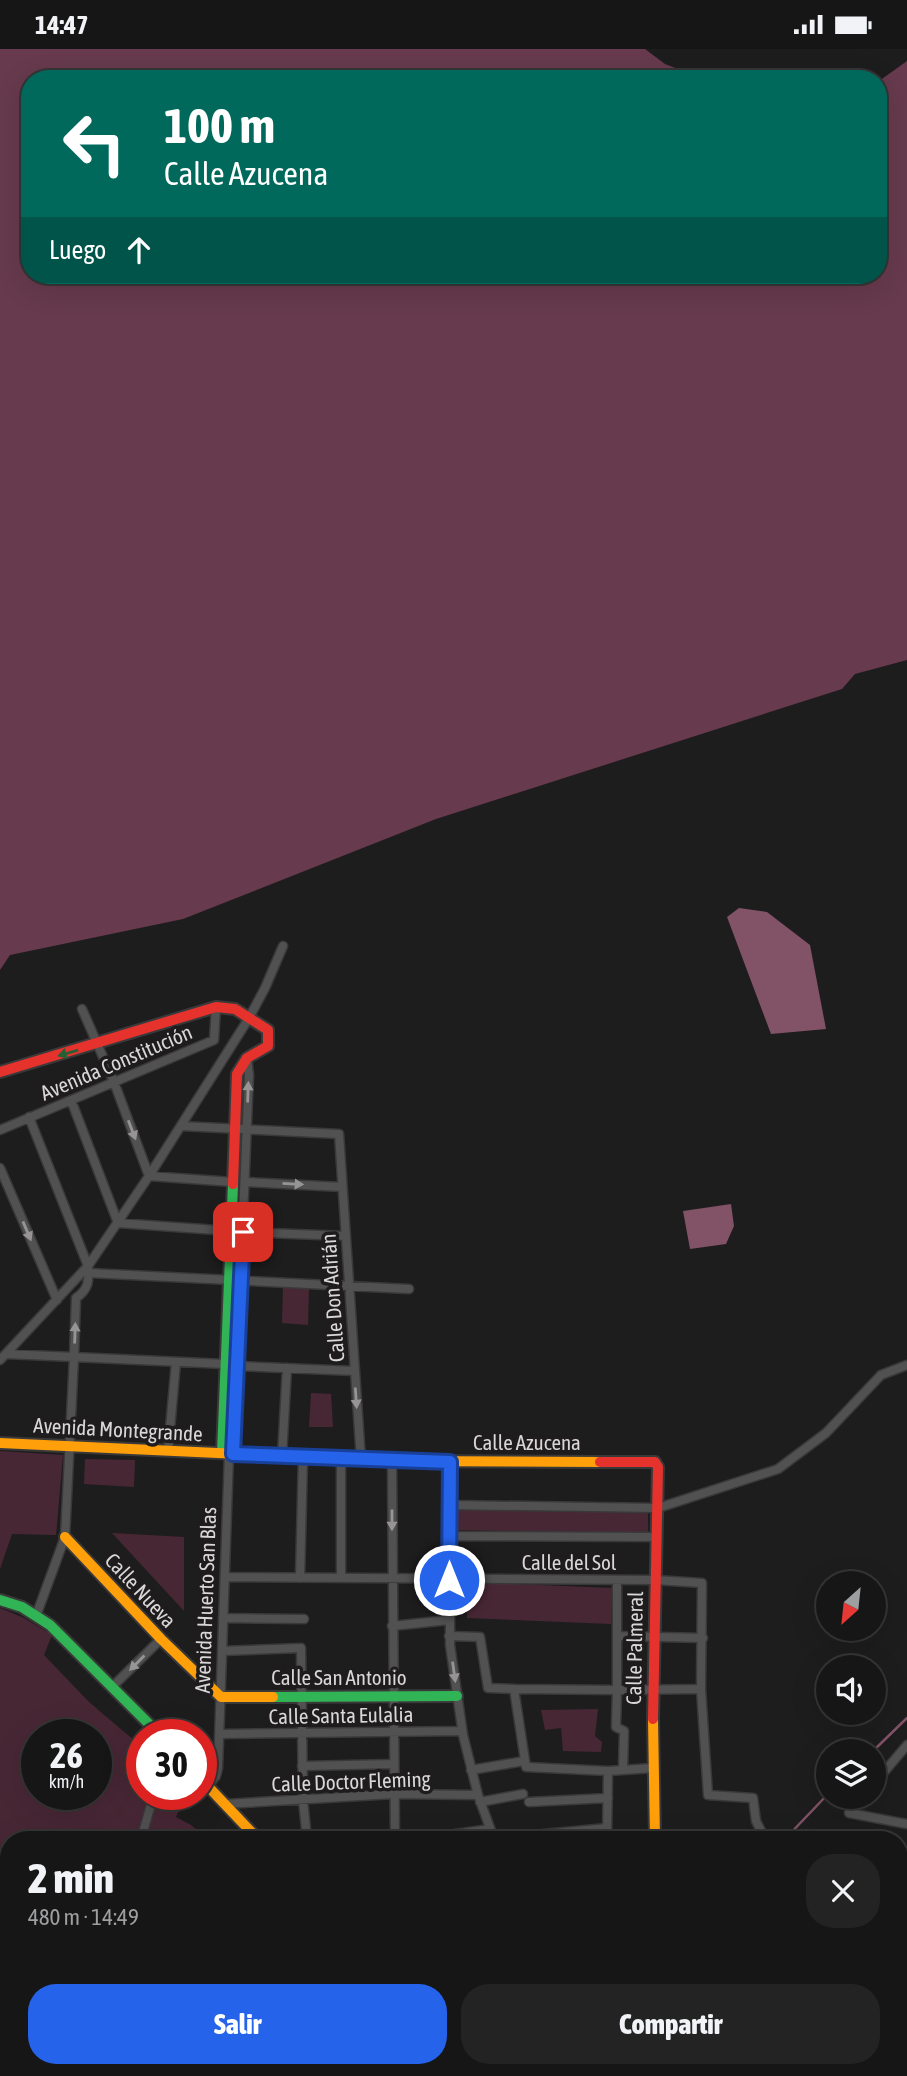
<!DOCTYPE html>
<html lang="es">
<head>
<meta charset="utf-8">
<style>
	body { margin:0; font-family:"Asap Condensed",sans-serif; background:#232323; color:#f1f3f6; height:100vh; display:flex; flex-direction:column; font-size:26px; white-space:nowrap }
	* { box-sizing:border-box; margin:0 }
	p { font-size:23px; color:#9e9fa1 }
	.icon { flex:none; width:38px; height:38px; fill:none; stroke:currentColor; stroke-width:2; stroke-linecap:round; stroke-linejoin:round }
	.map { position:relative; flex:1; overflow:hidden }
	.panel { position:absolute; left:0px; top:1782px; width:908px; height:247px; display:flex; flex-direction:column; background:#161616; border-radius:28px 28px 0 0; box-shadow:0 7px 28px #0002,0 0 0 2px #353535 }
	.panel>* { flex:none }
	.hud { position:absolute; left:21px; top:21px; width:866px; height:214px; border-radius:28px; box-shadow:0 7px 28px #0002,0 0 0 2px #353535; background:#00695c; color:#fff; overflow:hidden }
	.needle { width:46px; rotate:207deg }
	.tools { position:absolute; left:816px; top:1522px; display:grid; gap:14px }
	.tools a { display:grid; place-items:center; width:70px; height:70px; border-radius:50%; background:#161616; box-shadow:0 7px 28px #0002,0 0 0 2px #353535; font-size:35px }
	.speed { position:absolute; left:21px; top:1670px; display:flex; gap:14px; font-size:35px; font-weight:700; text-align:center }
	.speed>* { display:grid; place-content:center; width:91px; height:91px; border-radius:50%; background:#161616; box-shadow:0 7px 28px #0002,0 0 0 2px #353535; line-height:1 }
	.speed small { font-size:18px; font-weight:400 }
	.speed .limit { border:10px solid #d22; background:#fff; color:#111 }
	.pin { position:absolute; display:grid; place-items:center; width:60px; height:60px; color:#fff; margin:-30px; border-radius:14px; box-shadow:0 4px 10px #0006 }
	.me { position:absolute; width:77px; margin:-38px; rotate:0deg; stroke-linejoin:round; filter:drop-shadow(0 0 5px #0008) }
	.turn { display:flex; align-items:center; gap:24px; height:147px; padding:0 28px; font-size:32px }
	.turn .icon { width:91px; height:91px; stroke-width:2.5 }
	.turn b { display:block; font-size:49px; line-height:60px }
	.then { display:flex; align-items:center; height:66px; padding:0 28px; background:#0003; gap:14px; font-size:26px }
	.round { display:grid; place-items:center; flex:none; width:74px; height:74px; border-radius:28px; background:#232323 }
	.summary { display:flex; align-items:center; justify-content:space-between; height:119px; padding:0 28px }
	h1 { font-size:42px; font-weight:800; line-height:52px }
	.cta { display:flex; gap:14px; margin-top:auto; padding:14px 28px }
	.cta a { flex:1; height:80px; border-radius:28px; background:#2563eb; color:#fff; font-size:28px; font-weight:800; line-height:80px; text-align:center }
	.cta a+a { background:#232323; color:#f1f3f6 }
	.status { display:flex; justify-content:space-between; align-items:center; height:49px; padding:0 35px; background:#161616; direction:ltr }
	.status svg { height:19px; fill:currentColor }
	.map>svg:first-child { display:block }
</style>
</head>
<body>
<div class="status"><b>14:47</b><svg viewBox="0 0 49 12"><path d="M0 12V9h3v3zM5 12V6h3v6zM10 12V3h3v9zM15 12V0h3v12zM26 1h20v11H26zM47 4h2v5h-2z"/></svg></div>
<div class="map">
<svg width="907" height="2027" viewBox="0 0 907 2027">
	<rect width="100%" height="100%" fill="#1e1d1d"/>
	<!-- green -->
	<path fill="#482735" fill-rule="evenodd" d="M283,1237L309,1239L308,1276L282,1274Z
		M311,1344L331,1345L333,1378H309Z
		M0,1402L63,1406L56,1486L12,1485L0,1520Z
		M85,1410L135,1411L134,1438L84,1435Z
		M451,1458L648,1461V1484L451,1481Z
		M112,1484L184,1488V1562Z
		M468,1533L612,1539L611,1575L467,1569Z
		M0,1559L24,1569L52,1586L44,1606L89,1653L142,1698V1745H186L176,1768L191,1776L208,1790H9V1892L0,1889ZM37,1685H96V1745H37Z
		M598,1660L595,1687L602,1693L601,1703L563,1702L561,1679L545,1681L541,1661Z
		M605,2020H853L854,2027H604Z"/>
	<!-- forest -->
	<path fill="#673a4d" d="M0,0H645L665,15L704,30H30V226H878L879,32L907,12V611L855,625L842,640L436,770L183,870L10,906L0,921Z"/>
	<!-- water -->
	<path fill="#825267" d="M739,859L767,863L810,896L826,980L771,985L727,868Z
		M731,1155L734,1177L726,1195L690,1200L683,1162Z"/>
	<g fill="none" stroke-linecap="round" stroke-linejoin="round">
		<!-- stream -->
		<path stroke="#825267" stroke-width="2.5" d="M872,1703L907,1669
			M785,1790L828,1745
			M0,1905L9,1908"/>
		<defs>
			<path id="street" d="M82,960L114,1033L149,1127L233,1133
				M71,1051L118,1174L231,1182
				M181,1077L339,1085L361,1411
				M0,1081L214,991L216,958
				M0,1119L57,1251
				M245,1133L342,1138
				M242,1183L346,1187
				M89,1224L409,1240
				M6,1305L74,1308L76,1249C89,1240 89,1232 88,1217L29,1068
				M0,1311L88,1217L149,1127L249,969L265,939L283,897
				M237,1317L355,1322
				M168,1402L176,1313
				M233,1405L249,1026L247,1009
				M282,1407L287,1319
				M392,1412L395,1790
				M450,1413V1596L463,1686L478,1746L494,1790
				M449,1456L658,1459L778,1420L826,1384L881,1326L907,1316
				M449,1487L657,1488
				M225,1528L655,1531L702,1534L701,1640L708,1746L753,1749L756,1772L765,1790
				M300,1529L303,1408
				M341,1529V1410
				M36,1567L65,1488L74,1308L225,1315
				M223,1569L304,1570
				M392,1577L449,1571
				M449,1587L480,1588L488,1639L514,1640L526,1718L608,1722
				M617,1587L703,1589
				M222,1602L301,1599L303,1751L307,1790
				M112,1638L161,1590
				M514,1640L617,1641V1531
				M220,1685L462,1682
				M302,1717L394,1715
				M471,1721L524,1712
				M623,1721L653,1719
				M873,1736L907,1696
				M208,1737L216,1727L218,1719L229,1405
				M863,1748L849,1764L907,1775
				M480,1753L523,1745
				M529,1753L608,1749
				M225,1755L394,1745L478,1746
				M144,1780L154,1745
				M442,1787L490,1780
				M524,1787L607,1779
				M307,1788H395
				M607,1790L608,1722L623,1721L624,1682L616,1678L617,1641L701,1640
				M900,1971L907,1970
				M396,2020L401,2027
				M447,2020L450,2027"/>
			<path id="fast" d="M222,1404L233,1135
				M0,1551L22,1558L50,1576L159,1685
				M273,1648L457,1647"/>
			<path id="slow" d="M0,1394L392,1412L600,1413
				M65,1488L161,1590L221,1648H273
				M653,1670L655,1790
				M201,1730L258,1790"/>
			<path id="jam" d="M0,1023L216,958L235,960L268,981V997L247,1009L237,1025L233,1135
				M600,1413H655L658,1418L653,1670
				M900,1814L907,1815
				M424,2020L429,2027"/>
		</defs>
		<!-- street casing -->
		<use href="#street" stroke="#3a3939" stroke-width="11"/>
		<!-- fast casing -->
		<use href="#fast" stroke="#3a3939" stroke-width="14"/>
		<!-- slow casing -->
		<use href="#slow" stroke="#3a3939" stroke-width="14"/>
		<!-- jam casing -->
		<use href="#jam" stroke="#3a3939" stroke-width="14"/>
		<!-- street -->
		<use href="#street" stroke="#525151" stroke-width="8"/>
		<!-- fast -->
		<use href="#fast" stroke="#30b455" stroke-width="10"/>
		<!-- slow -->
		<use href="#slow" stroke="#ff9f0a" stroke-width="10"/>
		<!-- jam -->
		<use href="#jam" stroke="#e5322d" stroke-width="10"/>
	</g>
	<!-- one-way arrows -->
	<defs><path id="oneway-solid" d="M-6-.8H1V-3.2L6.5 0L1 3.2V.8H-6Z" transform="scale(1.75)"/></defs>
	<use fill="#276036" href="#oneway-solid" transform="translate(68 1004) rotate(164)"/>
	<g fill="#969494">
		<use href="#oneway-solid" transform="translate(248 1043) rotate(-88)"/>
		<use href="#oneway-solid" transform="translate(132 1081) rotate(69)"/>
		<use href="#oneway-solid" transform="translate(293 1135) rotate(3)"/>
		<use href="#oneway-solid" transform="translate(27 1182) rotate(67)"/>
		<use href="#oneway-solid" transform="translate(75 1284) rotate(-88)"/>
		<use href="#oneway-solid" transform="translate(356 1349) rotate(86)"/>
		<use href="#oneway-solid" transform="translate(392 1471) rotate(90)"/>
		<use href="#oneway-solid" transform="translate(137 1614) rotate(135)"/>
		<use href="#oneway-solid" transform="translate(454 1623) rotate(82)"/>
	</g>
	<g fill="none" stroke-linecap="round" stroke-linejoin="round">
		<defs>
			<path id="route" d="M243,1183L233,1405L450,1413L449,1531"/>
		</defs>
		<!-- route casing -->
		<use href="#route" stroke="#184099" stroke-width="18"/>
		<!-- route -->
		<use href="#route" stroke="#2563eb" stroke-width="12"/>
	</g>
	<g text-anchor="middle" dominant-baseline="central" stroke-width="7" stroke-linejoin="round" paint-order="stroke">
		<!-- street labels -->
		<g font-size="21" fill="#d9d7d8" stroke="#1f1c1d">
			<text transform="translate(116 1013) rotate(-23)">Avenida Constitución</text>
			<text transform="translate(332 1249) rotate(-94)">Calle Don Adrián</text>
			<text transform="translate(118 1380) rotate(3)">Avenida Montegrande</text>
			<text x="527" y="1393">Calle Azucena</text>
			<text x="569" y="1513">Calle del Sol</text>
			<text transform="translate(141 1541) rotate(47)">Calle Nueva</text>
			<text transform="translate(205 1551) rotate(-88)">Avenida Huerto San Blas</text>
			<text transform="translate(634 1599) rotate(-89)">Calle Palmeral</text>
			<text x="339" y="1628">Calle San Antonio</text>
			<text transform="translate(341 1666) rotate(-1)">Calle Santa Eulalia</text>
			<text transform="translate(351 1732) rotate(-2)">Calle Doctor Fleming</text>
		</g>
	</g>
</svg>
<div class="tools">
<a><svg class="needle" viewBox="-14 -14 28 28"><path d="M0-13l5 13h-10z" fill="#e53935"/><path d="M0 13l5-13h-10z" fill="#9e9fa1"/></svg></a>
<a><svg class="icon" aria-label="sound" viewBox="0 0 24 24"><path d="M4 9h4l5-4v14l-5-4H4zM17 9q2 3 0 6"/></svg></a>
<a><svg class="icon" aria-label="layers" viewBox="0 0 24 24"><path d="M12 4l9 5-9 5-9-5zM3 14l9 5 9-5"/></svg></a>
</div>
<div class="speed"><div>26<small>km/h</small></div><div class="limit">30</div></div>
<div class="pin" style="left:243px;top:1183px;background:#d93025"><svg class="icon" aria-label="arrive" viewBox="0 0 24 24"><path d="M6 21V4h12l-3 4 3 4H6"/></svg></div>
<svg class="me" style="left:449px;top:1531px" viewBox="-20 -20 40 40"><circle r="17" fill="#2563eb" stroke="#fff" stroke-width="3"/><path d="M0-11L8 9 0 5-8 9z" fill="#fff"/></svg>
<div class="hud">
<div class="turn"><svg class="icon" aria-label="left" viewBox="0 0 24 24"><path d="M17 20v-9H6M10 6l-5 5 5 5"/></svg><div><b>100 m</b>Calle Azucena</div></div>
<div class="then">Luego<svg class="icon" aria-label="ahead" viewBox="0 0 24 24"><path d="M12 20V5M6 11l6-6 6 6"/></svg></div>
</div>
<section class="panel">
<div class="summary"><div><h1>2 min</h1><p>480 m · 14:49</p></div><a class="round"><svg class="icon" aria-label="close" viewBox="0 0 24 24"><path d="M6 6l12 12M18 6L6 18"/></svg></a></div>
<div class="cta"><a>Salir</a><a>Compartir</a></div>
</section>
</div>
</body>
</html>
